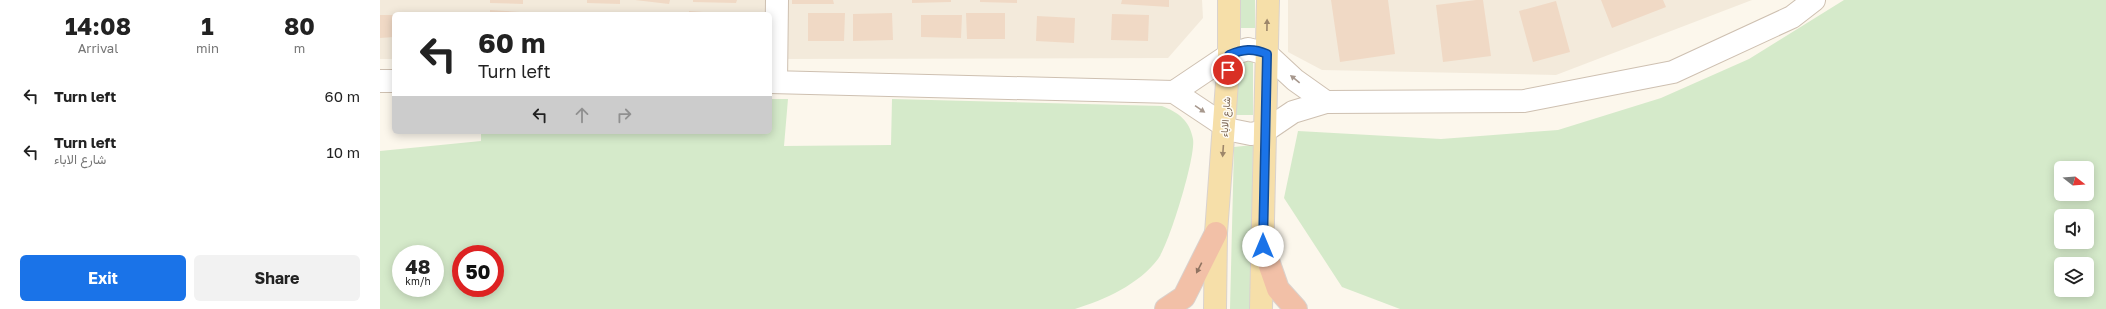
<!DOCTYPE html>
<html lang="en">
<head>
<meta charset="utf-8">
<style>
	body { margin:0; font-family:"Golos Text",Vazirmatn,sans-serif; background:#f2f2f2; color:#222; height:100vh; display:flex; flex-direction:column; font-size:15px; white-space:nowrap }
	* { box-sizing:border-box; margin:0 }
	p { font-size:13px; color:#767676 }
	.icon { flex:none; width:22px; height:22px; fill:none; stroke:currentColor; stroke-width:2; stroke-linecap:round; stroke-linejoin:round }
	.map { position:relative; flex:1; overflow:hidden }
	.side { display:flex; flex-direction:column; background:#fff; width:380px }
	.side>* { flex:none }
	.guide { position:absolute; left:12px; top:12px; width:380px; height:122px; border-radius:6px; box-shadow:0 2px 10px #0003; background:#fff; color:#222; overflow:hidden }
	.needle { width:26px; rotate:107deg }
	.tools { position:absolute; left:1674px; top:161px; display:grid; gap:8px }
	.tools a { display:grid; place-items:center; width:40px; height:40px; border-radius:6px; background:#fff; box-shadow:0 2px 10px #0003; font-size:20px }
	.speed { position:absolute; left:12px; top:245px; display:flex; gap:8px; font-size:20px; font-weight:700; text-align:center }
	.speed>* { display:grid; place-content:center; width:52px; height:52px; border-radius:50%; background:#fff; box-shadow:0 2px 10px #0003; line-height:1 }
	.speed small { font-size:10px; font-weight:400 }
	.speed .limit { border:6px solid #d22; background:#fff; color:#111 }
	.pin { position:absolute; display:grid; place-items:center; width:34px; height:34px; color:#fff; margin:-17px; border:2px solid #fff; border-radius:50%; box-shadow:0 1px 4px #0007 }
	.me { position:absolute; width:44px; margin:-22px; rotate:0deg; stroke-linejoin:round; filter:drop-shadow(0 0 3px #0008) }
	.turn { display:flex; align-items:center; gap:14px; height:84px; padding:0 20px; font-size:18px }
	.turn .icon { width:52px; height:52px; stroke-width:2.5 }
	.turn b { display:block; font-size:28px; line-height:34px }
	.lanes { display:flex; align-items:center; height:38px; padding:0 20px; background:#0003; justify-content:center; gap:20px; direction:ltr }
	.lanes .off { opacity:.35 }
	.eta { display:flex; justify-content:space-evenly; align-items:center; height:68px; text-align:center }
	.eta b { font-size:24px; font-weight:700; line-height:28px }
	.primary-button { display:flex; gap:8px; margin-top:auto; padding:8px 20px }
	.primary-button a { flex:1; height:46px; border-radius:6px; background:#1a73e8; color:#fff; font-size:16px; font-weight:700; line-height:46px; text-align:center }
	.primary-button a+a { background:#f2f2f2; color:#222 }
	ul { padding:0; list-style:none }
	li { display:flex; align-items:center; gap:12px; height:56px; padding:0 20px }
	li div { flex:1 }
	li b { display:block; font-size:15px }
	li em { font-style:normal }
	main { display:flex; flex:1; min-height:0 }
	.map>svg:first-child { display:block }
</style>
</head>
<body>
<main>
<section class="side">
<div class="eta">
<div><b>14:08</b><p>Arrival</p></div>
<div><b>1</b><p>min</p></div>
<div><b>80</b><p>m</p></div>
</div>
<ul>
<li><svg class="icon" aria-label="left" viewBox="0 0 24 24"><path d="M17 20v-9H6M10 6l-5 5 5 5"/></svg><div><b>Turn left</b></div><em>60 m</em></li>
<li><svg class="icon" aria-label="left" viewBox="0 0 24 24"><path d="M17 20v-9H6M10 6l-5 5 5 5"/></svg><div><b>Turn left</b><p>شارع الاباء</p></div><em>10 m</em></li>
</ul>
<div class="primary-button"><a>Exit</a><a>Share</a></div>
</section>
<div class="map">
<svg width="1726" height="309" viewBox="0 0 1726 309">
	<rect width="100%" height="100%" fill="#fcf7ec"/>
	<!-- residential -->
	<path fill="#f3eadb" d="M0,0H822L823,18L788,58L390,59V14H14V59H0Z
		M908,0H1372L1176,75L942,70L908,52Z"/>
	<!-- green -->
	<path fill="#d5eaca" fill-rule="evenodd" d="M861,0H875V28H861Z
		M1464,0H1726V309H1020L962,287L904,198L918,131L1061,139L1178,130L1281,98L1369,59ZM1681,168H1707V194H1681ZM1681,216H1707V242H1681ZM1681,264H1707V290H1681Z
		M855,57H873V115H855Z
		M390,99H408L404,146L511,145L512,99L782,106C798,112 810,121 813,139C816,157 789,245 778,259C758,285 726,299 695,309H0V151L101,141V132H390ZM21,254H55V288H21ZM81,254H115V288H81Z
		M873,145L870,309H850L854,147Z"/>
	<!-- building -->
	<path fill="#f0d9c5" d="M110,0H143V4L110,3Z
		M207,0H240V4L207,3Z
		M255,0H290L289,4Z
		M313,0H357L356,3L313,2Z
		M412,0H453L454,4H412Z
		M532,0H571V2L532,3Z
		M600,0H637V3L600,2Z
		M742,0H789V7L741,4Z
		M951,0H1008L1015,54L960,62Z
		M1096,0H1103L1111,56L1063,62L1056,5Z
		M1221,0H1283L1286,7L1232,28Z
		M1176,1L1190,52L1153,62L1139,11Z
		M110,10L155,13V14H110Z
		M309,11L337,13V14H309Z
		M428,13H465L464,41H428Z
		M512,13L513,40L473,41V14Z
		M586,13H625V39H587Z
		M732,14L769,15L768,41L731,40Z
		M0,15H14V37L0,38Z
		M541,15H582L581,38L541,37Z
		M657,16L695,18L694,43L656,41Z"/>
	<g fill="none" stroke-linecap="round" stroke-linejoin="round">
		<defs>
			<path id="minor" d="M0,81H14
				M390,82L794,92L851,130L871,134L885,131L913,112L946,102L1144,101L1293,72L1412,17L1434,0
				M396,82L397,0
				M794,92L849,55L868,49L887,54L915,80L946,102"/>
			<path id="major" d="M835,309L836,233L849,55V0
				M881,309L888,0"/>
			<path id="highway" d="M883,246L898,289L916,309
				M786,309L804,297L836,233"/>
		</defs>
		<!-- minor casing -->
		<use href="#minor" stroke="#cec0b1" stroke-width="24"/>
		<!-- major casing -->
		<use href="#major" stroke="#d9d2ce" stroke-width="24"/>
		<!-- highway casing -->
		<use href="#highway" stroke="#d9d2ce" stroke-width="24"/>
		<!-- minor -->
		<use href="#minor" stroke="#fff" stroke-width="22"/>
		<!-- major -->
		<use href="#major" stroke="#f6dfa9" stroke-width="22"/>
		<!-- highway -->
		<use href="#highway" stroke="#f2c0a7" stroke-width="22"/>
	</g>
	<!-- one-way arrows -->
	<defs><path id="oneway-solid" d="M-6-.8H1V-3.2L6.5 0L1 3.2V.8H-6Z"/></defs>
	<g fill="#9d866a">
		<use href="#oneway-solid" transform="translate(887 25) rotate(-89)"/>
		<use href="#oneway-solid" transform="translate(843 151) rotate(94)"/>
	</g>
	<g fill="#a7988d">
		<use href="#oneway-solid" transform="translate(915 79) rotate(-141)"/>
		<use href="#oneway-solid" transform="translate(820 109) rotate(34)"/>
	</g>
	<use fill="#907361" href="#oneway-solid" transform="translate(819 268) rotate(117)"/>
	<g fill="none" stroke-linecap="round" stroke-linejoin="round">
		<defs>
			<path id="route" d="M848,70L849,55C863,49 873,48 887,54L883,246"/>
		</defs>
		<!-- route casing -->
		<use href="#route" stroke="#114b97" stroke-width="10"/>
		<!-- route -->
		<use href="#route" stroke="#1a73e8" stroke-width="7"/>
	</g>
	<g text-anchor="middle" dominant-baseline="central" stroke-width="3" stroke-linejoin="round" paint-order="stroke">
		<!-- street labels -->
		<g font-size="10" fill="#77604f" stroke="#fefbf3">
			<text transform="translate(845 117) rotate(-86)">شارع الاباء</text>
		</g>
	</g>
</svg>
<div class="tools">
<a><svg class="needle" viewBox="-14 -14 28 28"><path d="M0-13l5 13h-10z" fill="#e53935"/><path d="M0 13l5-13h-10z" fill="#767676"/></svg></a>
<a><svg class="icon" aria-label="sound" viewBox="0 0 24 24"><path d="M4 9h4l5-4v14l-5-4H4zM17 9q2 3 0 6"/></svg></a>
<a><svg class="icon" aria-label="layers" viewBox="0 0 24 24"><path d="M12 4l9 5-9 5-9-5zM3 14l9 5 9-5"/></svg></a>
</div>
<div class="speed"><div>48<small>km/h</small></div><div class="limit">50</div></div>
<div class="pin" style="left:848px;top:70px;background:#d93025"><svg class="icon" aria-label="arrive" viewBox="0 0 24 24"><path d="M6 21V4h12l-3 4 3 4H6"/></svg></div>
<svg class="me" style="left:883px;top:246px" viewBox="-20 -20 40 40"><circle r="19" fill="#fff"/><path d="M0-13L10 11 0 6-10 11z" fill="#1a73e8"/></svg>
<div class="guide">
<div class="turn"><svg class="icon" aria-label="left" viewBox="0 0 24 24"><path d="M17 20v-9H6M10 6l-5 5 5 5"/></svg><div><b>60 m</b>Turn left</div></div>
<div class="lanes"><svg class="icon" aria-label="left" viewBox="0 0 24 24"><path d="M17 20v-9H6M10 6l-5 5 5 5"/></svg><svg class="icon off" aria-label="ahead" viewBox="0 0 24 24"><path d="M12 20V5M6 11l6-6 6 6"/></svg><svg class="icon off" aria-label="right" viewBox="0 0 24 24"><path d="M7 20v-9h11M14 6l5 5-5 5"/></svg></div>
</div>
</div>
</main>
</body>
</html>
